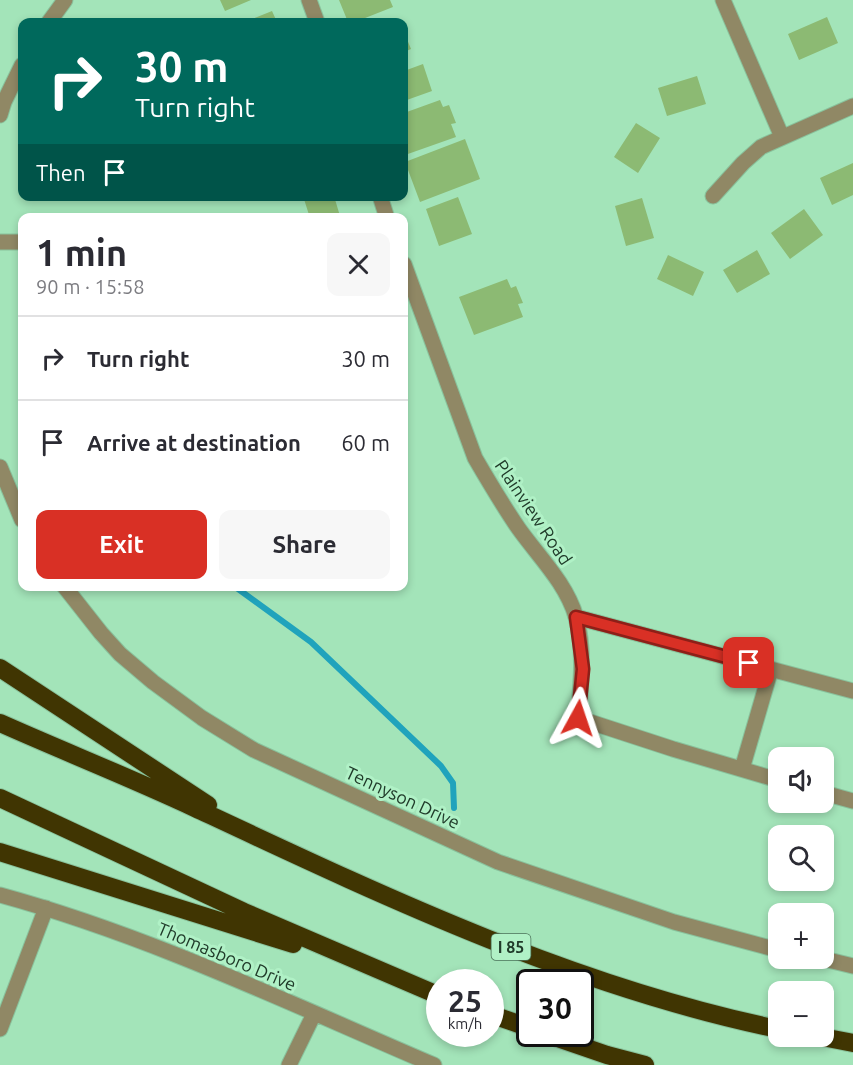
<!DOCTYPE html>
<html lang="en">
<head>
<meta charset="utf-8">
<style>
	body { margin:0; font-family:Ubuntu,sans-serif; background:#f7f7f7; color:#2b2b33; height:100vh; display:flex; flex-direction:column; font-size:22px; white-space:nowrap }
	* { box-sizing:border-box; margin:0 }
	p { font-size:20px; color:#7c7c81 }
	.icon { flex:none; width:33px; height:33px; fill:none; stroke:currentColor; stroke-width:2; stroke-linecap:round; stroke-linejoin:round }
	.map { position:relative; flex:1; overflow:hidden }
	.details { position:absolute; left:18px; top:213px; width:390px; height:378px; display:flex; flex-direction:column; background:#fff; border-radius:12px; box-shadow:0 3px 9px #0003 }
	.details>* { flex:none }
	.guide { position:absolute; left:18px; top:18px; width:390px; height:183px; border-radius:12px; box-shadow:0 3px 9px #0003; background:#00695c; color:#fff; overflow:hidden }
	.buttons { position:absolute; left:768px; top:747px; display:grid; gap:12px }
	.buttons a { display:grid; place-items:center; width:66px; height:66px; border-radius:12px; background:#fff; box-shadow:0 3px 9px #0003; font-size:30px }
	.speed { position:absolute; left:426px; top:969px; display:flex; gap:12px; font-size:30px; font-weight:700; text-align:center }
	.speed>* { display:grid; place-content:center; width:78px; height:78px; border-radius:50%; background:#fff; box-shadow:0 3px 9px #0003; line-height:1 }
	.speed small { font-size:15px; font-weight:400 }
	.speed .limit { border:3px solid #111; border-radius:9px; background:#fff; color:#111 }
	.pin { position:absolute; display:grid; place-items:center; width:51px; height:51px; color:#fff; margin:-26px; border-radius:12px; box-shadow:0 3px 9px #0006 }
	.me { position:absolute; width:66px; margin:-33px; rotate:5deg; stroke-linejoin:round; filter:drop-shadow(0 0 4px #0008) }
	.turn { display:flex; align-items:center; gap:21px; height:126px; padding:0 18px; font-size:27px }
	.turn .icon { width:78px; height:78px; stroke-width:2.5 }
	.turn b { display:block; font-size:42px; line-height:51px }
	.then { display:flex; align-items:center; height:57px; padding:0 18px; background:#0003; gap:12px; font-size:22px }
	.round { display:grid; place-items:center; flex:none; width:63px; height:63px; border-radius:12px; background:#f7f7f7 }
	.headline { display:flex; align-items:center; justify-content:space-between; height:102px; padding:0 18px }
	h1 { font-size:36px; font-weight:700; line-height:45px }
	.action { display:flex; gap:12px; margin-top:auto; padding:12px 18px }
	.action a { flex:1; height:69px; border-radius:12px; background:#d93025; color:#fff; font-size:24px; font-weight:700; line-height:69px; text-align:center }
	.action a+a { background:#f7f7f7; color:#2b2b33 }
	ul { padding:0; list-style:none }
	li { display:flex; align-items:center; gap:18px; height:84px; padding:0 18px; border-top:2px solid #e1e1e2 }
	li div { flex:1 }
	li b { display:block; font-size:22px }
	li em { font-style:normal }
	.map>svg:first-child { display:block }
</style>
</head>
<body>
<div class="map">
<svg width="853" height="1065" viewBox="0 0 853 1065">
	<rect width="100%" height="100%" fill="#a3e4b9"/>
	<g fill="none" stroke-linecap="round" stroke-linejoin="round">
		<!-- stream -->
		<path stroke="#20a3bc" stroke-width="6" d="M234,586L311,642L441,766L453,783L454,808"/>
	</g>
	<!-- building -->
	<path fill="#8cba73" d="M220,0H251L225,11Z
		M339,0H390L393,7L355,22H348Z
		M272,11L277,22H245Z
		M827,17L838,43L799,60L788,34Z
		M404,32L411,49L404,52Z
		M423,64L432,91L404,101V71Z
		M697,76L706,104L667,116L658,88Z
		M440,100L443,107L449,105L456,123L451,124L456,137L405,155L404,113Z
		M636,123L660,138L638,173L614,157Z
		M465,139L480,179L420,202L405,162Z
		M853,163V195L832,205L820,178Z
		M303,196H334L340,216L310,218Z
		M458,197L472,234L439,246L426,209Z
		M642,198L654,238L626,246L615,206Z
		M804,209L823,235L790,259L771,233Z
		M757,250L770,274L737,293L723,270Z
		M668,255L704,272L693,296L657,279Z
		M507,279L511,288L516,286L523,303L518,304L523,317L474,335L459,297Z"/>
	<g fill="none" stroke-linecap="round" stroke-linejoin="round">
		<defs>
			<path id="minor" d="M309,0L317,22
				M723,0L782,137
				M49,22L65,0
				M0,115L4,102L22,65
				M380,196L387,218
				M713,196L743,163L761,147L853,106
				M0,242H22
				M404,264L475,458C489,482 503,506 519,529C539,557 566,583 576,617C585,650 581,685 578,718L673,749L778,780
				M0,467L22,520
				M64,586L101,633L120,654L153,682L202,718L254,750L498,862L674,922L778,950
				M576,617L853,691
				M742,769L771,669
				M824,793L853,801
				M0,895C150,936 291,1004 434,1065
				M820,958L853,966
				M0,1029L46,908
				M289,1065L314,1014"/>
			<path id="highway" d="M0,668L208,805
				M0,723C65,752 131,778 195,808C383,896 574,987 778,1029
				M0,798L244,912L440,996
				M0,852L293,944
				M490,1014L530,1028
				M546,1034L607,1055L645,1065
				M817,1036L853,1043"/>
		</defs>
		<!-- minor casing -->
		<use href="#minor" stroke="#89c29c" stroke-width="17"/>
		<!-- highway casing -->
		<use href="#highway" stroke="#89c29c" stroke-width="20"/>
		<!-- minor -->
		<use href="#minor" stroke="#908865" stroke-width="15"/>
		<!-- highway -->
		<use href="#highway" stroke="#403502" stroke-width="18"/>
	</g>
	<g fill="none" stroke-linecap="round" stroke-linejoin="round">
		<defs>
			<path id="route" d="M578,718L583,669L576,617L749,663"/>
		</defs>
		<!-- route casing -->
		<use href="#route" stroke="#8d1f18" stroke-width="15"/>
		<!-- route -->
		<use href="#route" stroke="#d93025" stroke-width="10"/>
	</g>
	<g text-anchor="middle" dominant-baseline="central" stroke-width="6" stroke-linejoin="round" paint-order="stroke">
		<!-- shield labels -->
		<rect fill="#b0f1c6" stroke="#4b7259" stroke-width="1.5" x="491.5" y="934" width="39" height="26" rx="4.5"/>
		<g font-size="16" font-weight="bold" fill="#203b2a">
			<text x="511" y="947">I 85</text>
		</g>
		<!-- street labels -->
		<g font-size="18" fill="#203b2a" stroke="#b0f1c6">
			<text transform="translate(534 512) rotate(56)">Plainview Road</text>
			<text transform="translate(403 797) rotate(25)">Tennyson Drive</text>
			<text transform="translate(227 956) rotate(23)">Thomasboro Drive</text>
		</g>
	</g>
</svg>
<div class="buttons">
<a><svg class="icon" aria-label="sound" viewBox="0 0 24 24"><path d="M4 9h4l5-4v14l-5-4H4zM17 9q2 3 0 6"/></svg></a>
<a><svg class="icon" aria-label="search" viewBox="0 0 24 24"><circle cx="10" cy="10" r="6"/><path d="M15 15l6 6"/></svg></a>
<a>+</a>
<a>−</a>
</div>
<div class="speed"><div>25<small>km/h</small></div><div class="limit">30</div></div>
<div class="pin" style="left:749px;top:663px;background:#d93025"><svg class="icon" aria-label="arrive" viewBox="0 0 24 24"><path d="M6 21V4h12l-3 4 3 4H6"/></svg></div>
<svg class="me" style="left:578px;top:718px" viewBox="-20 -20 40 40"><path d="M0-17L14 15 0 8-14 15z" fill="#d93025" stroke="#fff" stroke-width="4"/></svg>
<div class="guide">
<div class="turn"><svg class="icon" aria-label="right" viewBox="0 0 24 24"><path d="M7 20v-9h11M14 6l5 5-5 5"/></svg><div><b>30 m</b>Turn right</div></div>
<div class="then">Then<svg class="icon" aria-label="arrive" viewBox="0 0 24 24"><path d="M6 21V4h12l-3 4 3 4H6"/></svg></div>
</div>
<section class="details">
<div class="headline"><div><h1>1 min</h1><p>90 m · 15:58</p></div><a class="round"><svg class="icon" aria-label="close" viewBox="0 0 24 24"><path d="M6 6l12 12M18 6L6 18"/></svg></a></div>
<ul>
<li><svg class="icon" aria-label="right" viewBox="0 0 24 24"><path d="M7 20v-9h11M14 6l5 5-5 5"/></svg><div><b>Turn right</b></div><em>30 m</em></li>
<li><svg class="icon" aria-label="arrive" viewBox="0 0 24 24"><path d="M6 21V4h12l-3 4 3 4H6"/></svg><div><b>Arrive at destination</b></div><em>60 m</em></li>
</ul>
<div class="action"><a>Exit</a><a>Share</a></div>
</section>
</div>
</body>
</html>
